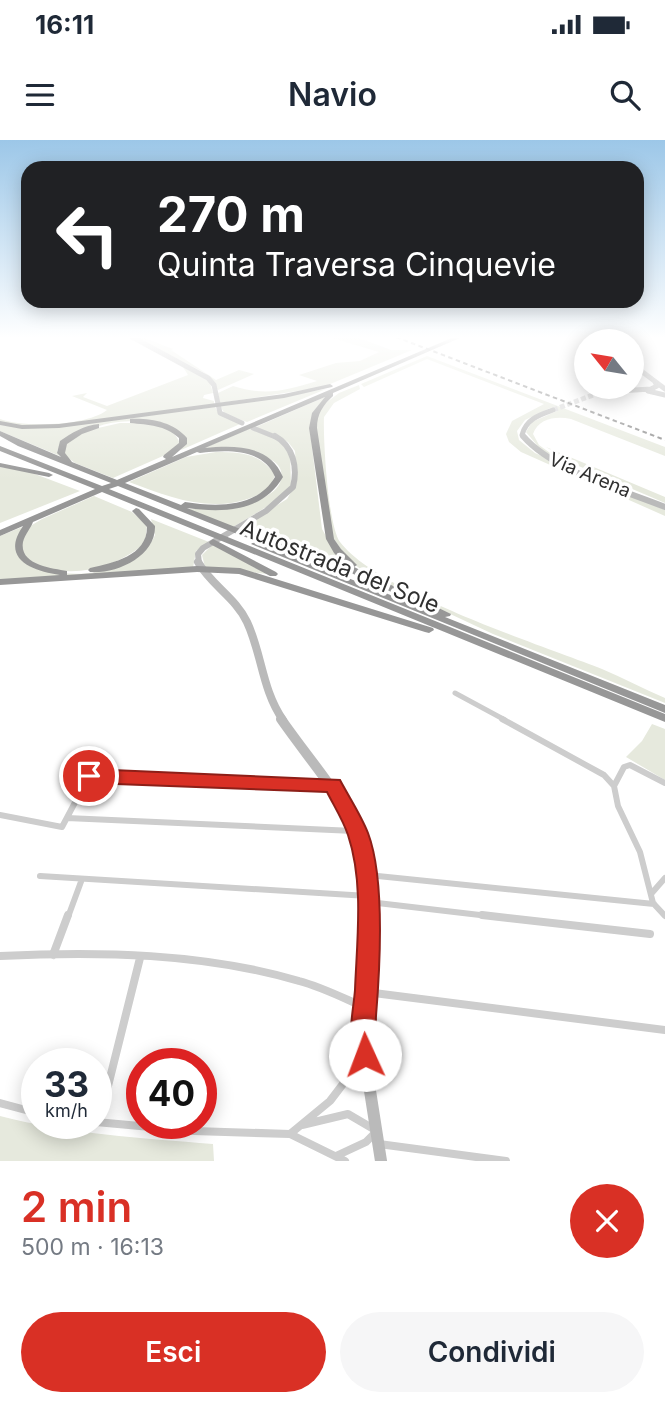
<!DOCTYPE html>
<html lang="it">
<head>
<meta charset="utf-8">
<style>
	body { margin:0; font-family:Inter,sans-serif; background:#f6f6f7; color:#1f2937; height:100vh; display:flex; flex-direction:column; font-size:26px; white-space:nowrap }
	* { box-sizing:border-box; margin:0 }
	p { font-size:23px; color:#747a83 }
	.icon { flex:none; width:38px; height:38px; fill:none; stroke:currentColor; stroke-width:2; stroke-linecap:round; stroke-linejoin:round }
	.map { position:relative; height:1021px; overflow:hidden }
	.details { display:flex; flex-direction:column; background:#fff; flex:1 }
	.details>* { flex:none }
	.guide { position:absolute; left:21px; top:21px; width:623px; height:147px; border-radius:21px; box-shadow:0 4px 18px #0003; background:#202124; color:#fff; overflow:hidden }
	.needle { width:46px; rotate:300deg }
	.tools { position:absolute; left:574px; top:189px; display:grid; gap:14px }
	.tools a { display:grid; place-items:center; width:70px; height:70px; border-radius:50%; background:#fff; box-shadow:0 4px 18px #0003; font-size:35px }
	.speed { position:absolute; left:21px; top:908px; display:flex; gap:14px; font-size:35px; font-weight:700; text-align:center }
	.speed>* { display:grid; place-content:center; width:91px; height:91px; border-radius:50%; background:#fff; box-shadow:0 4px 18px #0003; line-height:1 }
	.speed small { font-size:18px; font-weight:400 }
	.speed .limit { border:10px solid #d22; background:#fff; color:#111 }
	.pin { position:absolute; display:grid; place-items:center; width:60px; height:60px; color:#fff; margin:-30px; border:4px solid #fff; border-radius:50%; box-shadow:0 2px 7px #0007 }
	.me { position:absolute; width:77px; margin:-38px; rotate:358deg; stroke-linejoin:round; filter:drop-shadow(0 0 5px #0008) }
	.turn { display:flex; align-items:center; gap:24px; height:147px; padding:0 21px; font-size:32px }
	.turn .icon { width:91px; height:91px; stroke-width:2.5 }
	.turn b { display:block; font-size:49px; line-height:60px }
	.round { display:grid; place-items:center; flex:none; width:74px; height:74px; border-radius:37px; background:#f6f6f7 }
	.head { display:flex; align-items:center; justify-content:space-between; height:119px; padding:0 21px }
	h1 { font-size:42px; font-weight:600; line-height:52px; color:#d93025 }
	.cta { display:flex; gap:14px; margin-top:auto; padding:14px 21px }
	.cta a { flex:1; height:80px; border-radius:42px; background:#d93025; color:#fff; font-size:28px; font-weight:600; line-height:80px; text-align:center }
	.cta a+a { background:#f6f6f7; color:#1f2937 }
	.status { display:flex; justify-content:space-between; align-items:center; height:49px; padding:0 35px; background:#fff; direction:ltr }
	.status svg { height:19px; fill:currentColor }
	header { display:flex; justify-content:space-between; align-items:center; height:91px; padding:0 21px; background:#fff; font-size:32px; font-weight:600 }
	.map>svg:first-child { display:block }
</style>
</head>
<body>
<div class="status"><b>16:11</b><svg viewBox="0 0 49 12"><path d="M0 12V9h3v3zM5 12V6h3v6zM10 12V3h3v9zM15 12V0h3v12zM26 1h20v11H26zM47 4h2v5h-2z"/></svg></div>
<header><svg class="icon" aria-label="menu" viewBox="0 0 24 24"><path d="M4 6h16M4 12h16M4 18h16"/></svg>Navio<svg class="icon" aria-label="search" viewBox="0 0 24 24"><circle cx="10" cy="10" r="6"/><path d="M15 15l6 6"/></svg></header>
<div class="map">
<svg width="665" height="1021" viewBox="0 0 665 1021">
	<rect width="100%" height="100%" fill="#fff"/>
	<!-- green -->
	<path fill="#e6e9dd" d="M126,197L152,207L198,233L210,243L213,253L204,255L203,258L214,261V265L53,286H23L0,282V279C24,288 87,286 107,270L72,256L87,253L83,257L107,266L188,235C178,214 146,207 126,197Z
		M135,197C149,197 160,205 173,209L171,210L216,240L239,230L254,234L218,250L205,233Z
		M334,197H357L391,210H412L323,247L220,263L218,253L233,246C266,256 284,251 317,241L299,235L336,223L360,221L379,212L332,198Z
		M427,216L665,307V316L571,279C556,276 539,278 533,294L539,305L557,318L541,310L526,292L532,282L557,271L550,268L525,280L517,291L519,300L535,313L665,370V376L521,312L509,302L506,294L512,281L544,264L427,219L364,247L361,244Z
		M359,245L360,249L334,263L324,277C323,299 328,386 340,402C378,452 540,505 602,529C623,538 644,549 665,558V563L493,494L369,436L348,419L331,395L315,282L323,265L339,253Z
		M326,249L247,282L225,274L220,266Z
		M327,256L314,271L310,291L322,389L335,412L349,426L239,389L287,359L297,342L295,311L288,302L256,287Z
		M215,267L219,274L240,284L181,310L186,299C180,290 173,289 162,286C120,275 98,284 61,303L57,311L60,316L0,291V285L42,288Z
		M120,283C141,283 173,281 180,304L172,312L113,338L75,323L63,314L64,305L85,291Z
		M251,288L276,298L290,311L291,345L278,360L233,387L187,369C211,368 239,369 262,358C270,355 279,348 281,340C289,309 221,309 204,308Z
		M546,307L665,357V363L574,324Z
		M216,312C242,312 258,313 275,334C273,345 264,353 253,357C210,374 170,357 129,342L186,317Z
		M0,327L27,331L80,351L0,383Z
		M94,356L132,372L147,385L145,403C112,432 55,444 19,413L27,388L42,379Z
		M151,379L209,402L196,411L193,428L0,441V396L22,387C0,448 133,448 155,395Z
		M213,404L267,434L205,427L202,415Z
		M652,584L665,589V640L626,617L642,601Z
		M0,976C70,994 141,998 213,1004L214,1021H0Z"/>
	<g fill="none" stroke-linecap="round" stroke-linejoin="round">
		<!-- secondary-tunnel -->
		<path stroke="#d6d6d6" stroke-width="5" stroke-dasharray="5 2.5" stroke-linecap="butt" d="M553,270L601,252"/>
		<!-- street-far2 -->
		<path stroke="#cdcdcd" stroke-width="5" d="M455,553L505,580"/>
		<!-- street-far1 -->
		<path stroke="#cdcdcd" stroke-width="6" d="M502,579L604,635L614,646L618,666L640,712L653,763L665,776
			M89,636L331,645
			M614,646L624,627L630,625L665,643
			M0,675L62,687L98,619
			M67,678L354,691
			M368,735L654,764
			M40,736L368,756
			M651,754L665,738
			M369,762L497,777
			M68,777L82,739"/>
		<!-- street -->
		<path stroke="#cdcdcd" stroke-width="8" d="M482,775L650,794
			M53,815L68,775
			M0,816C98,811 204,813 299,841C322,847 343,858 364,867
			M366,852L665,890
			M0,963L37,973
			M96,982L194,991L290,994L345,1021
			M99,982L140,818
			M302,985L348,974L377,991L366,1002L336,1016
			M290,994L330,961L343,944L359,900
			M379,1004L506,1021"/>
		<!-- secondary-far4 -->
		<path stroke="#bababa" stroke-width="5" d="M132,197L208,238L214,245L220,273L242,283
			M597,197L602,201
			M632,224L665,249
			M648,251L665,255
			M601,252L651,249L657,246L655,242
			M253,288L278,298
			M525,298L522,295C526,279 539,275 553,270"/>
		<!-- secondary-far3 -->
		<path stroke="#bababa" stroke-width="6" d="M523,296C553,331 623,350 665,367
			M199,424L198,414L203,408L266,371L293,347C298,327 293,306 275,296"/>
		<!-- secondary-far2 -->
		<path stroke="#bababa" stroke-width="8" d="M198,422C211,445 236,458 247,482C262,514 262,550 283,580"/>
		<!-- secondary-far1 -->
		<path stroke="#bababa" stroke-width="10" d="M281,579C332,652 370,679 369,777"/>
		<!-- secondary -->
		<path stroke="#bababa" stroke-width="12" d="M369,775L363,906L381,1021"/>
		<!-- highway -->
		<path fill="#979797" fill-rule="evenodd" d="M454,197H462L333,253V256C323,265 317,274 317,288L334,399L341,409L357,425L354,427L451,474L450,476L445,477L665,565V573L251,404L255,401L258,402L438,474L330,423L242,396L118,346L109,349L665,574V582L102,352L33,382C31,388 25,394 23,402C19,425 52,428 67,431V435L197,426L240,428L433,488L434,490L429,493L425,492L239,434L197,432L0,445V439L60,435C32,431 0,419 23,386L0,396V390L95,349L0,311V306L102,346L111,343L18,306L0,296V291L61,317L57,313L60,301C72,293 84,285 99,284V288L82,294L67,304L65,313L72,322L117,340L166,319L163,317L164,315L179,303V298C165,285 149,285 130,283V279C151,278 173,282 187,298V304L172,317ZM325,257L312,273L309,288L326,399L334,413L344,423L248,392L187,368C223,373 263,372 283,337C270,305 235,305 205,308ZM197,312L200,313C227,310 263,308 275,337C257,368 217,367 185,362L181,365L125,343Z
			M330,244L333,246L332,247L284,258L59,288L22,289L0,285V281L22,285L59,284L284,254Z
			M0,323L49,333L53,335L49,337L0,327Z
			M136,368L139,369L155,386C156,416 117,434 90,432L88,430L90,428C113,423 147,416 147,387L132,371Z
			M213,399L276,432L278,434L276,436H270L210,404L209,402Z"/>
		<!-- rail -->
		<path stroke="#858585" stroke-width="2" stroke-dasharray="4.5 3.5" stroke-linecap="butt" d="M396,197L665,300"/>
	</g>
	<!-- sky -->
	<linearGradient id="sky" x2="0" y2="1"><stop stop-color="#9cc7e8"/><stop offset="0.58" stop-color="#fff"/><stop offset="1" stop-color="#fff" stop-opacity="0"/></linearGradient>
	<rect width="665" height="340" fill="url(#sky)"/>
	<!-- route -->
	<path fill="#d93025" stroke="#8d1f18" stroke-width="2" d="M89,629L340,640C349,657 361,675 368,693C385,738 380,827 376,876C375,892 380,910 374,924L365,927L356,924C346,900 353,874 355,850C357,799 364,743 348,695C343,680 334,666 327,652L89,643L82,641L80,636L82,631Z"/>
	<g text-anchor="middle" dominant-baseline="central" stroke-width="7" stroke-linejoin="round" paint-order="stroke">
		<!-- far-street labels -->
		<g font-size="19" fill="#303030" stroke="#fff">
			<text transform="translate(590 335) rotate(23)">Via Arena</text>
		</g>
		<!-- street labels -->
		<g font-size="23" fill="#303030" stroke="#fff">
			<text transform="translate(340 426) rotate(22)">Autostrada del Sole</text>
		</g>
	</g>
</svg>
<div class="tools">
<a><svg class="needle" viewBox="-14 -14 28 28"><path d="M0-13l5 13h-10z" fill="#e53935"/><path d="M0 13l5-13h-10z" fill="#747a83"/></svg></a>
</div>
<div class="speed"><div>33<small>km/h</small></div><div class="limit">40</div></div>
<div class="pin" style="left:89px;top:636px;background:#d93025"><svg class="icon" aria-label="arrive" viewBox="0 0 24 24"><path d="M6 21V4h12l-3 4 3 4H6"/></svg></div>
<svg class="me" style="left:365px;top:915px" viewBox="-20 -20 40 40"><circle r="19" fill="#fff"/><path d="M0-13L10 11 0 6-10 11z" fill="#d93025"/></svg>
<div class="guide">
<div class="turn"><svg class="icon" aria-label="left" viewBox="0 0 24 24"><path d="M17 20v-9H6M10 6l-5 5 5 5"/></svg><div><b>270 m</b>Quinta Traversa Cinquevie</div></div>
</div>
</div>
<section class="details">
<div class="head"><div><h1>2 min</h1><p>500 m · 16:13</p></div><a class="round" style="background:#d93025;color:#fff"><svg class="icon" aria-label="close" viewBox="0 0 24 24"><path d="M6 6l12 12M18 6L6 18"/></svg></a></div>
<div class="cta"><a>Esci</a><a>Condividi</a></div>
</section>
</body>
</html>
